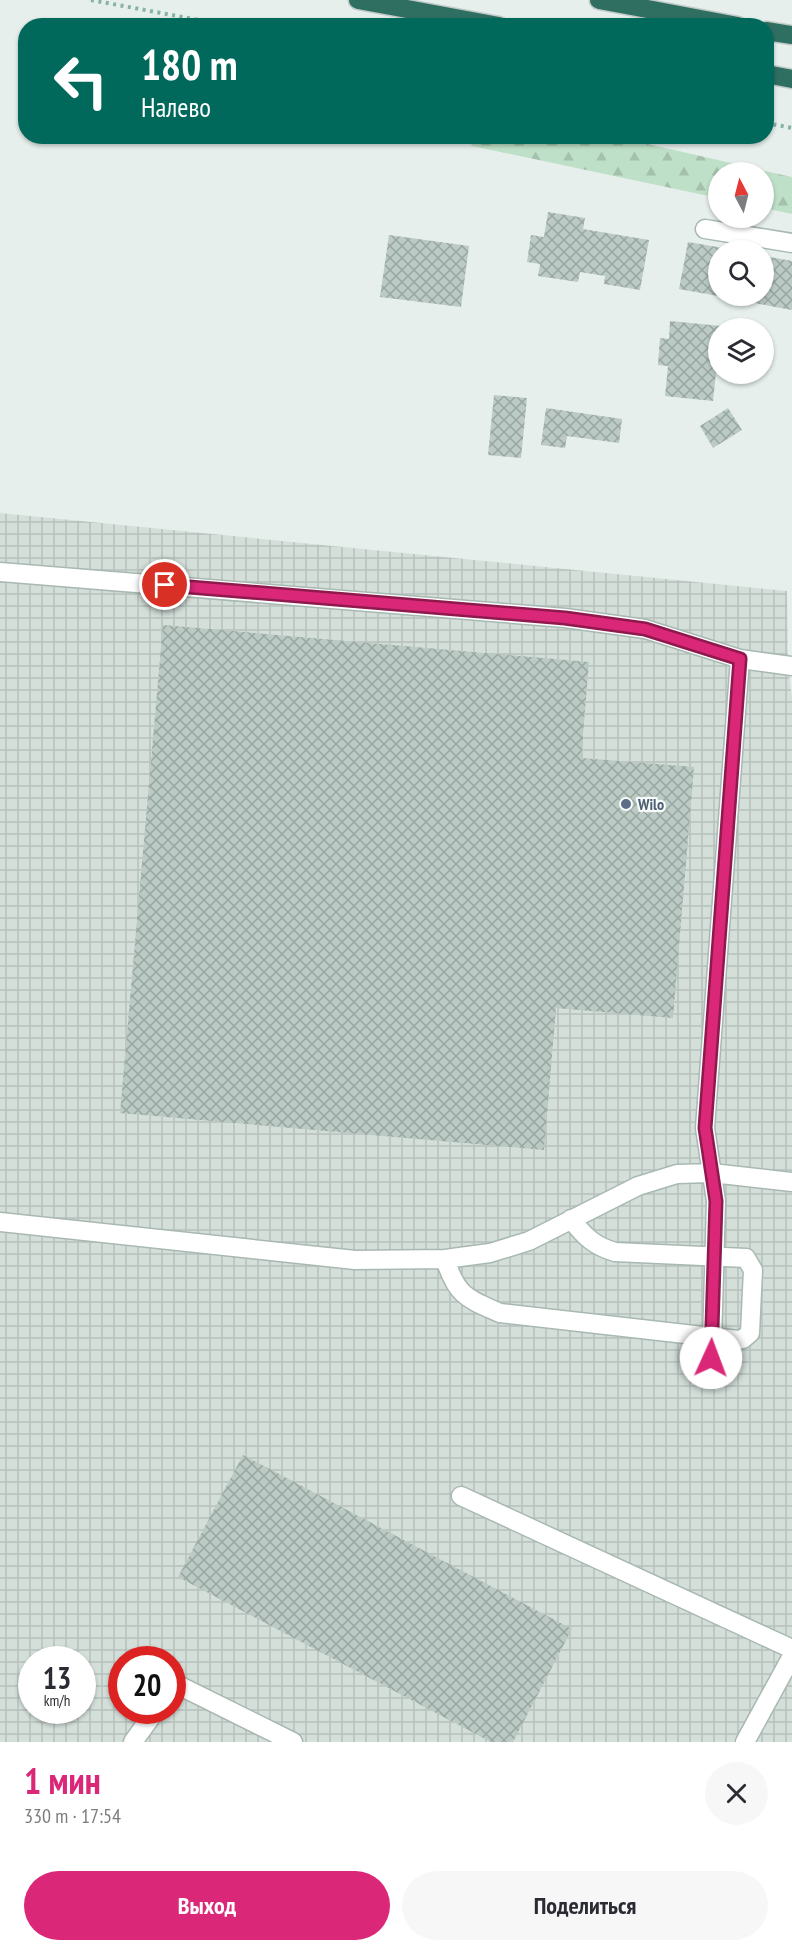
<!DOCTYPE html>
<html lang="ru">
<head>
<meta charset="utf-8">
<style>
	body { margin:0; font-family:"PT Sans Narrow",sans-serif; background:#f7f7f7; color:#2b2b33; height:100vh; display:flex; flex-direction:column; font-size:22px; white-space:nowrap }
	* { box-sizing:border-box; margin:0 }
	p { font-size:20px; color:#7c7c81 }
	.icon { flex:none; width:33px; height:33px; fill:none; stroke:currentColor; stroke-width:2; stroke-linecap:round; stroke-linejoin:round }
	.map { position:relative; height:1742px; overflow:hidden }
	.sheet { display:flex; flex-direction:column; background:#fff; flex:1 }
	.sheet>* { flex:none }
	.hud { position:absolute; left:18px; top:18px; width:756px; height:126px; border-radius:24px; box-shadow:0 2px 4px #0004; background:#00695c; color:#fff; overflow:hidden }
	.needle { width:39px; rotate:353deg }
	.fabs { position:absolute; left:708px; top:162px; display:grid; gap:12px }
	.fabs a { display:grid; place-items:center; width:66px; height:66px; border-radius:50%; background:#fff; box-shadow:0 2px 4px #0004; font-size:30px }
	.speed { position:absolute; left:18px; top:1646px; display:flex; gap:12px; font-size:30px; font-weight:700; text-align:center }
	.speed>* { display:grid; place-content:center; width:78px; height:78px; border-radius:50%; background:#fff; box-shadow:0 2px 4px #0004; line-height:1 }
	.speed small { font-size:15px; font-weight:400 }
	.speed .limit { border:9px solid #d22; background:#fff; color:#111 }
	.pin { position:absolute; display:grid; place-items:center; width:51px; height:51px; color:#fff; margin:-26px; border:3px solid #fff; border-radius:50%; box-shadow:0 2px 6px #0007 }
	.me { position:absolute; width:66px; margin:-33px; rotate:2deg; stroke-linejoin:round; filter:drop-shadow(0 0 4px #0008) }
	.turn { display:flex; align-items:center; gap:21px; height:126px; padding:0 24px; font-size:27px }
	.turn .icon { width:78px; height:78px; stroke-width:2.5 }
	.turn b { display:block; font-size:42px; line-height:51px }
	.round { display:grid; place-items:center; flex:none; width:63px; height:63px; border-radius:32px; background:#f7f7f7 }
	.summary { display:flex; align-items:center; justify-content:space-between; height:102px; padding:0 24px }
	h1 { font-size:36px; font-weight:800; line-height:45px; color:#db2777 }
	.primary-button { display:flex; gap:12px; margin-top:auto; padding:12px 24px }
	.primary-button a { flex:1; height:69px; border-radius:36px; background:#db2777; color:#fff; font-size:24px; font-weight:800; line-height:69px; text-align:center }
	.primary-button a+a { background:#f7f7f7; color:#2b2b33 }
	.map>svg:first-child { display:block }
</style>
</head>
<body>
<div class="map">
<svg width="792" height="1742" viewBox="0 0 792 1742">
	<defs>
		<pattern id="industrial-grid" width="8" height="8" patternUnits="userSpaceOnUse" patternTransform="scale(1.5)"><rect width="8" height="8" fill="#d4dfda"/><path d="M0 4h8M4 0v8" fill="none" stroke="#b6c1bc"/></pattern>
		<pattern id="forest-firs" width="22" height="20" patternUnits="userSpaceOnUse" patternTransform="scale(1.5)"><rect width="22" height="20" fill="#bfe0c8"/><path d="M5 1l3.5 6h-7zM16 11l3.5 6h-7z" fill="#a4c1ad"/></pattern>
		<pattern id="building-cross-hatch" width="8" height="8" patternUnits="userSpaceOnUse" patternTransform="scale(1.5)"><rect width="8" height="8" fill="#bbcac4"/><path d="M0 0l8 8M0 8l8-8" fill="none" stroke="#98a6a0"/></pattern>
	</defs>
	<rect width="100%" height="100%" fill="#e6efeb"/>
	<!-- industrial -->
	<path fill="url(#industrial-grid)" fill-rule="evenodd" d="M0,513L787,591L788,666L792,697V1742H0ZM32,1659H82V1710H32ZM122,1659H172V1710H122Z"/>
	<!-- forest -->
	<path fill="url(#forest-firs)" d="M468,137H617L792,177V214L764,208V172H718V198L472,146Z"/>
	<!-- building -->
	<path fill="url(#building-cross-hatch)" d="M548,212L585,218L583,229L649,240L640,290L604,284L605,276L580,272L578,282L538,276L540,264L527,262L531,235L544,237Z
		M389,235L469,246L461,307L380,297Z
		M688,242L729,249L718,250V296L679,289Z
		M764,256L792,261V310L722,297L764,296Z
		M670,321L721,326L713,401L665,396L668,366L658,365L660,338L669,339Z
		M494,395L527,398L521,458L488,455Z
		M546,408L622,419L619,443L567,436L565,448L541,445Z
		M728,408L742,430L713,448L700,426Z
		M163,625L589,662L581,758L694,767L673,1018L556,1008L544,1150L120,1113Z
		M243,1455L572,1629L513,1742H491L178,1577Z"/>
	<g fill="none" stroke-linecap="round" stroke-linejoin="round">
		<defs>
			<path id="minor" d="M705,229L792,243
				M0,572L565,618L645,629L740,659L792,666
				M0,1222L355,1260L445,1259L490,1253L529,1241L638,1186L677,1174L712,1173L792,1182
				M445,1259C457,1296 466,1298 500,1313L738,1340L743,1339L750,1333L753,1270L746,1258L615,1252C594,1246 584,1236 571,1219
				M711,1379L716,1201L705,1128L740,659
				M461,1496L792,1649
				M172,1686L174,1683L293,1742
				M133,1742L156,1710
				M745,1742L792,1656"/>
			<path id="highway" d="M358,0L499,26
				M599,0L738,26
				M766,31L792,35
				M766,74L792,79"/>
		</defs>
		<!-- minor casing -->
		<use href="#minor" stroke="#a8b8b2" stroke-width="21"/>
		<!-- highway casing -->
		<use href="#highway" stroke="#c2cac8" stroke-width="21"/>
		<!-- path -->
		<path stroke="#86b3a5" stroke-width="4" stroke-dasharray="3 4.5" stroke-linecap="butt" d="M91,0L231,26
			M766,123L792,128"/>
		<!-- minor -->
		<use href="#minor" stroke="#fff" stroke-width="18"/>
		<!-- highway -->
		<use href="#highway" stroke="#2f6f62" stroke-width="18"/>
	</g>
	<g fill="none" stroke-linecap="round" stroke-linejoin="round">
		<defs>
			<path id="route" d="M165,585L565,618L645,629L740,659L705,1128L716,1201L711,1358"/>
		</defs>
		<!-- route casing -->
		<use href="#route" stroke="#8e194d" stroke-width="15"/>
		<!-- route -->
		<use href="#route" stroke="#db2777" stroke-width="10"/>
	</g>
	<!-- markers -->
	<circle fill="#5c6f8a" stroke="#f7fbf9" stroke-width="2" cx="626" cy="804" r="6"/>
	<g text-anchor="middle" dominant-baseline="central" stroke-width="4.5" stroke-linejoin="round" paint-order="stroke">
		<!-- service labels -->
		<g font-size="16" font-weight="bold" fill="#4e5e75" stroke="#f7fbf9" text-anchor="start">
			<text x="638" y="804">Wilo</text>
		</g>
	</g>
</svg>
<div class="fabs">
<a><svg class="needle" viewBox="-14 -14 28 28"><path d="M0-13l5 13h-10z" fill="#e53935"/><path d="M0 13l5-13h-10z" fill="#7c7c81"/></svg></a>
<a><svg class="icon" aria-label="search" viewBox="0 0 24 24"><circle cx="10" cy="10" r="6"/><path d="M15 15l6 6"/></svg></a>
<a><svg class="icon" aria-label="layers" viewBox="0 0 24 24"><path d="M12 4l9 5-9 5-9-5zM3 14l9 5 9-5"/></svg></a>
</div>
<div class="speed"><div>13<small>km/h</small></div><div class="limit">20</div></div>
<div class="pin" style="left:165px;top:585px;background:#d93025"><svg class="icon" aria-label="arrive" viewBox="0 0 24 24"><path d="M6 21V4h12l-3 4 3 4H6"/></svg></div>
<svg class="me" style="left:711px;top:1358px" viewBox="-20 -20 40 40"><circle r="19" fill="#fff"/><path d="M0-13L10 11 0 6-10 11z" fill="#db2777"/></svg>
<div class="hud">
<div class="turn"><svg class="icon" aria-label="left" viewBox="0 0 24 24"><path d="M17 20v-9H6M10 6l-5 5 5 5"/></svg><div><b>180 m</b>Налево</div></div>
</div>
</div>
<section class="sheet">
<div class="summary"><div><h1>1 мин</h1><p>330 m · 17:54</p></div><a class="round"><svg class="icon" aria-label="close" viewBox="0 0 24 24"><path d="M6 6l12 12M18 6L6 18"/></svg></a></div>
<div class="primary-button"><a>Выход</a><a>Поделиться</a></div>
</section>
</body>
</html>
